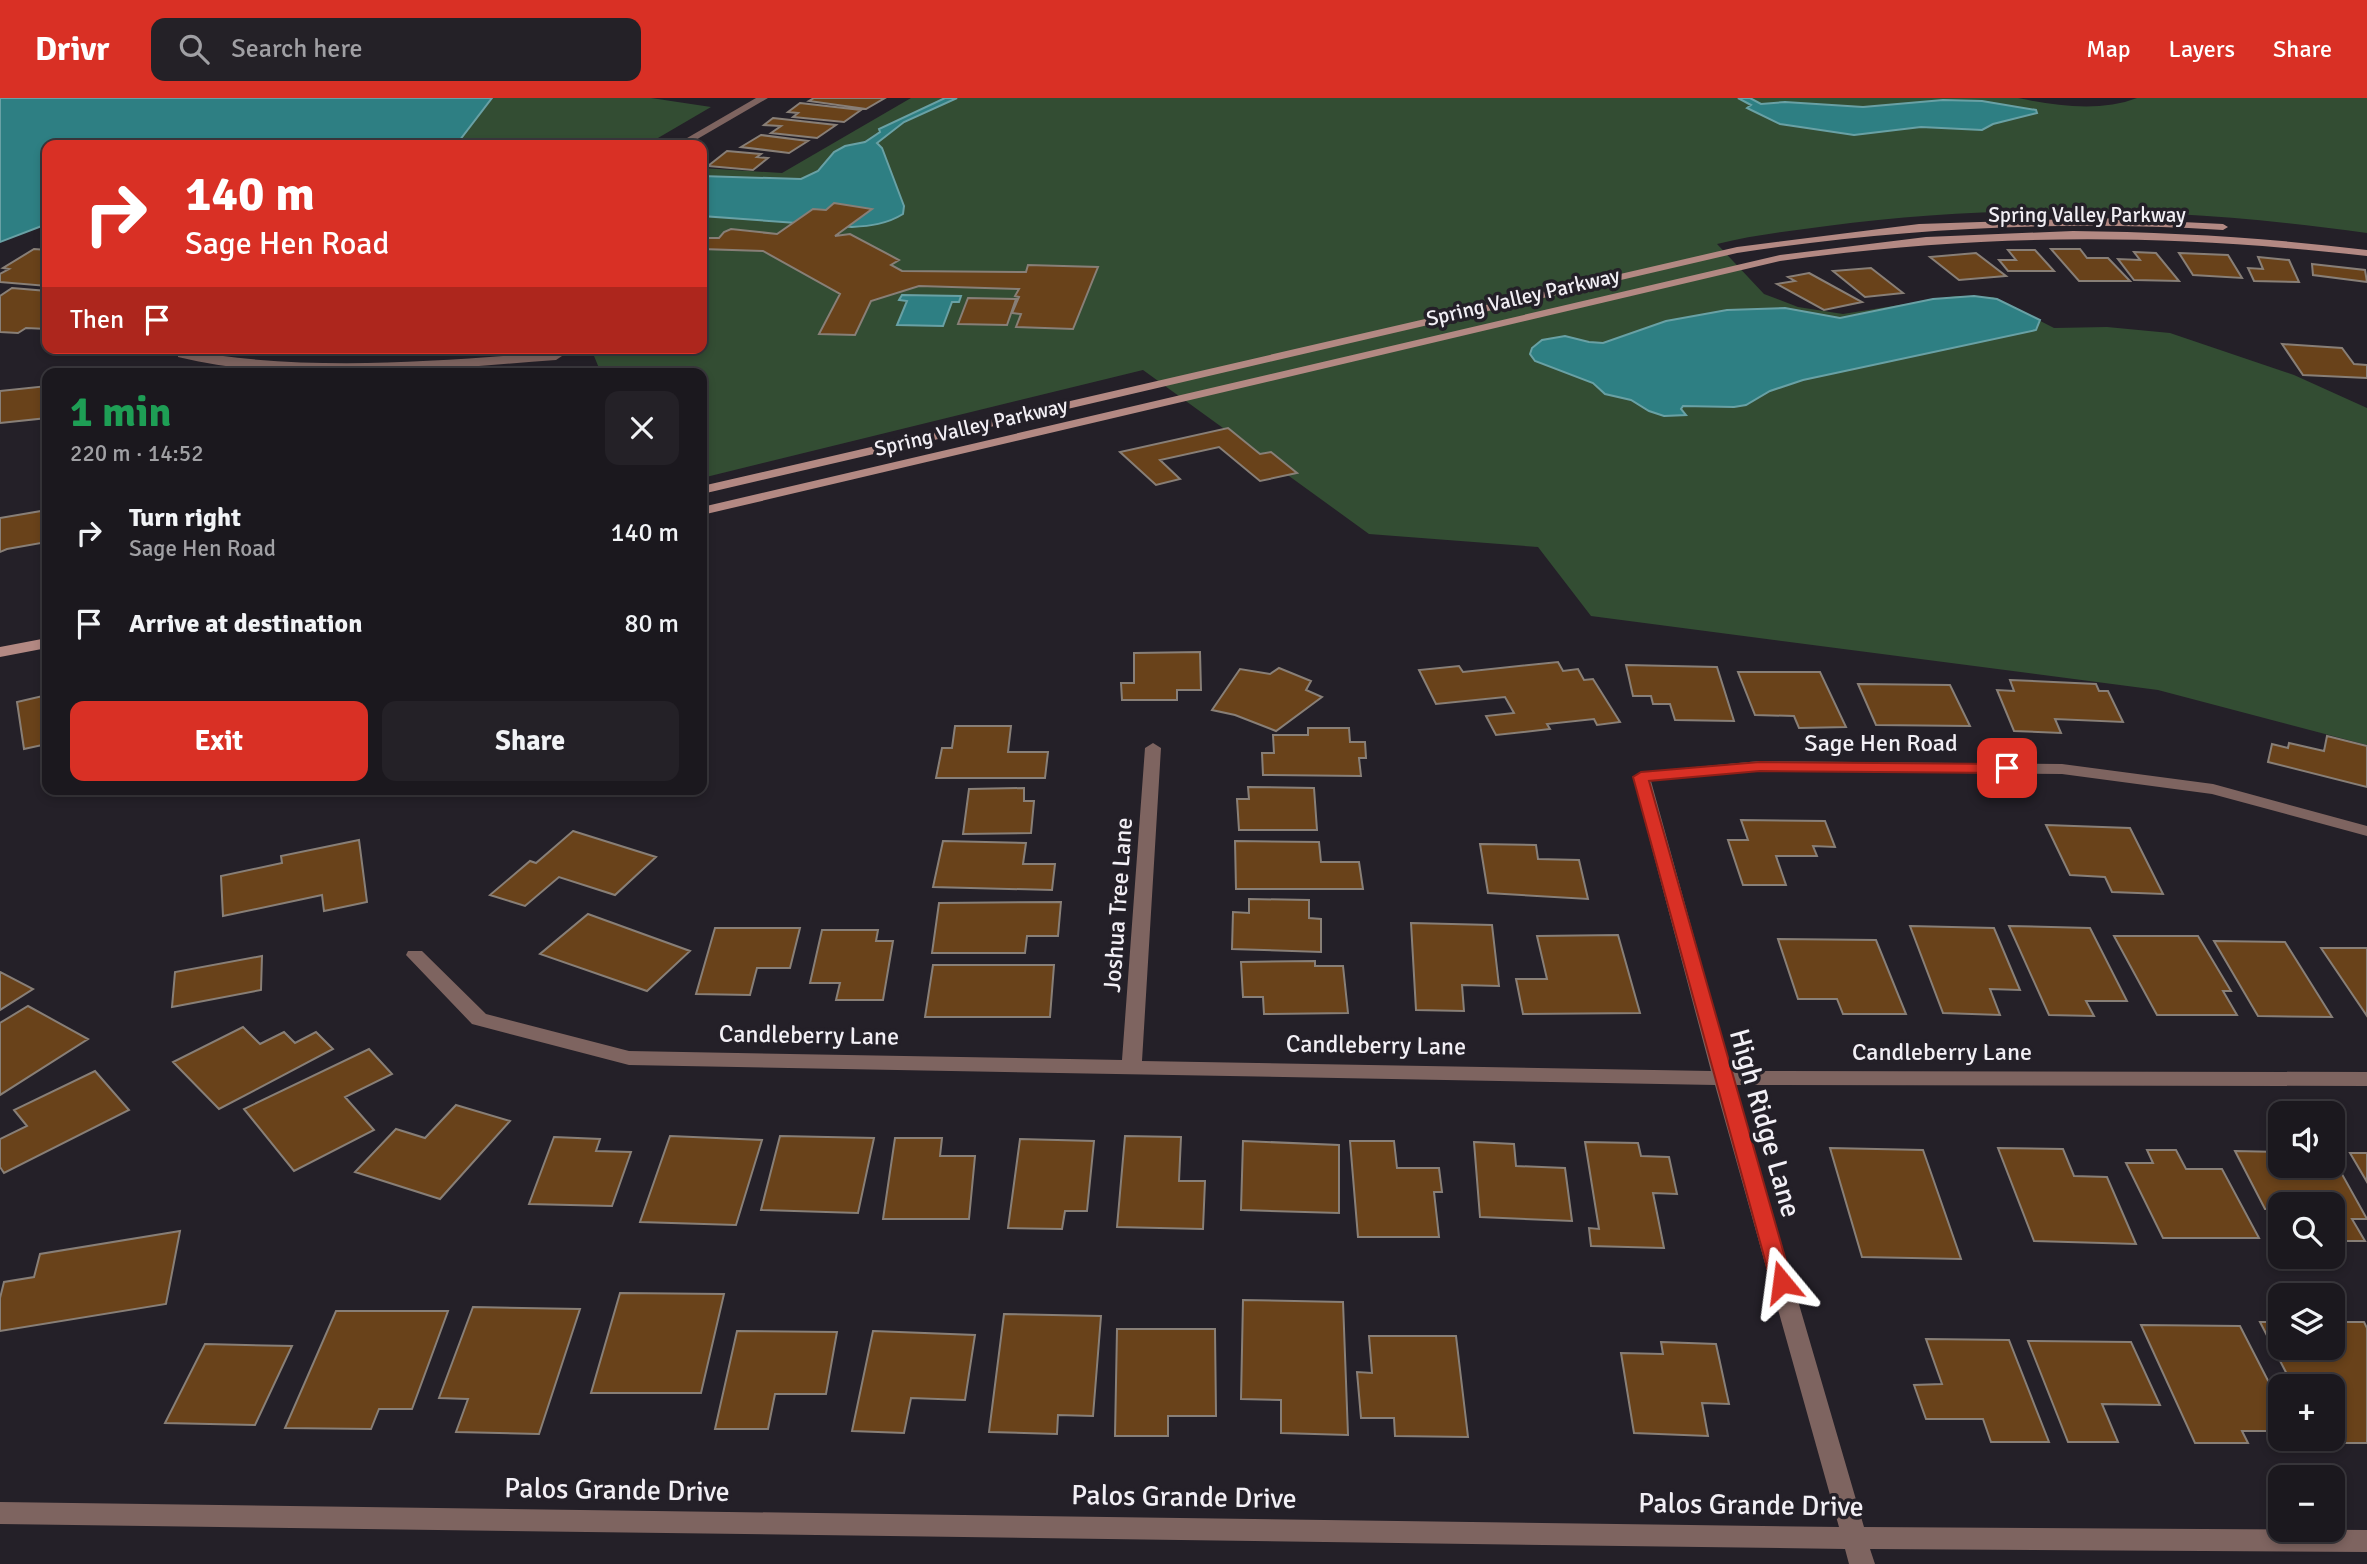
<!DOCTYPE html>
<html lang="en">
<head>
<meta charset="utf-8">
<style>
	body { margin:0; font-family:Signika,sans-serif; background:#242127; color:#f1f3f6; height:100vh; display:flex; flex-direction:column; font-size:26px; white-space:nowrap }
	* { box-sizing:border-box; margin:0 }
	p { font-size:23px; color:#a0a0a4 }
	.icon { flex:none; width:38px; height:38px; fill:none; stroke:currentColor; stroke-width:2; stroke-linecap:round; stroke-linejoin:round }
	.map { position:relative; flex:1; overflow:hidden }
	.drawer { position:absolute; left:42px; top:270px; width:665px; height:427px; display:flex; flex-direction:column; background:#1b181e; border-radius:14px; box-shadow:0 4px 10px #0003,0 0 0 2px #39373c }
	.drawer>* { flex:none }
	.banner { position:absolute; left:42px; top:42px; width:665px; height:214px; border-radius:14px; box-shadow:0 4px 10px #0003,0 0 0 2px #39373c; background:#d93025; color:#fff; overflow:hidden }
	.buttons { position:absolute; left:2268px; top:1003px; display:grid; gap:14px }
	.buttons a { display:grid; place-items:center; width:77px; height:77px; border-radius:14px; background:#1b181e; box-shadow:0 4px 10px #0003,0 0 0 2px #39373c; font-size:35px }
	.pin { position:absolute; display:grid; place-items:center; width:60px; height:60px; color:#fff; margin:-30px; border-radius:14px; box-shadow:0 4px 10px #0006 }
	.me { position:absolute; width:77px; margin:-38px; rotate:344deg; stroke-linejoin:round; filter:drop-shadow(0 0 5px #0008) }
	.turn { display:flex; align-items:center; gap:24px; height:147px; padding:0 28px; font-size:32px }
	.turn .icon { width:91px; height:91px; stroke-width:2.5 }
	.turn b { display:block; font-size:49px; line-height:60px }
	.then { display:flex; align-items:center; height:66px; padding:0 28px; background:#0003; gap:14px; font-size:26px }
	.round { display:grid; place-items:center; flex:none; width:74px; height:74px; border-radius:14px; background:#242127 }
	.summary { display:flex; align-items:center; justify-content:space-between; height:119px; padding:0 28px }
	h1 { font-size:42px; font-weight:700; line-height:52px; color:#1e9e55 }
	.button { display:flex; gap:14px; margin-top:auto; padding:14px 28px }
	.button a { flex:1; height:80px; border-radius:14px; background:#d93025; color:#fff; font-size:28px; font-weight:700; line-height:80px; text-align:center }
	.button a+a { background:#242127; color:#f1f3f6 }
	ul { padding:0; list-style:none }
	li { display:flex; align-items:center; gap:21px; height:91px; padding:0 28px }
	li div { flex:1 }
	li b { display:block; font-size:26px }
	li em { font-style:normal }
	header { display:flex; align-items:center; gap:42px; box-sizing:border-box; height:98px; padding:0 35px; background:#d93025; color:#fff }
	header strong { font-size:33px }
	nav { display:flex; gap:38px; margin-inline-start:auto; font-size:24px }
	.search { width:490px; height:63px; background:#242127; display:flex; align-items:center; gap:18px; box-sizing:border-box; padding:0 24px; border-radius:14px; color:#a0a0a4; font-size:26px }
	.map>svg:first-child { display:block }
</style>
</head>
<body>
<header>
<strong>Drivr</strong>
<div class="search"><svg class="icon" aria-label="search" viewBox="0 0 24 24"><circle cx="10" cy="10" r="6"/><path d="M15 15l6 6"/></svg>Search here</div>
<nav><a>Map</a><a>Layers</a><a>Share</a></nav>
</header>
<div class="map">
<svg width="2367" height="1466" viewBox="0 0 2367 1466">
	<rect width="100%" height="100%" fill="#242028"/>
	<!-- green -->
	<path fill="#334d33" d="M493,0H651L711,9L646,47H456Z
		M911,0H2018C2056,8 2101,14 2137,0H2367V135C2190,110 2004,104 1827,128C1790,133 1752,137 1717,146L1764,196L1798,209L1843,216L1956,198L1993,199L2054,230L2107,229L2170,235L2294,277L2367,310V647L2158,592L1591,518L1538,449L1369,436L1143,272L702,380V275H601L594,258L595,250H702V70L782,75Z"/>
	<!-- water -->
	<path fill="#2e7f83" stroke="#69a1a5" stroke-width="2" d="M0,0H492L456,47H47V126L0,144Z
		M945,0H957L904,24L877,45L882,50L904,108L903,116C887,126 870,128 852,129L702,118V78L801,81L818,73L834,54L845,48L865,44L880,34L879,31Z
		M1738,0H1750L1761,6L1785,4L1863,9L1943,2L1982,3L2036,12L2037,15L1993,26L1982,32L1921,29L1854,37L1780,26L1747,10L1751,7Z
		M902,197L961,198L959,204H952L943,228L897,227L907,203L899,202Z
		M1974,198L1997,201L2040,222L2036,232L1803,282L1770,293L1746,307L1734,309L1683,308L1681,311L1686,317L1664,318L1649,313L1631,302L1605,296L1593,285L1535,263L1530,256L1532,250L1542,242L1565,238L1589,244L1603,245L1666,223L1727,212L1785,210L1840,220L1933,201Z"/>
	<!-- building -->
	<path fill="#69421a" stroke="#887f77" stroke-width="2" d="M814,0H885L866,11L809,3Z
		M800,5L861,12L844,24L793,19L798,15L788,14Z
		M773,20L836,27L817,40L771,35L781,28L764,27Z
		M761,37L808,43L789,55L741,49Z
		M727,53L761,56L757,59L768,60L753,72L708,68Z
		M834,105L872,111L835,138L850,136L899,162L891,167L902,173L1026,174L1028,167L1098,169L1073,231L1016,229L1021,216L1012,215L1019,199L1015,198L1019,191L919,188L871,203L855,237L819,236L840,196L763,153L702,151V140H719L724,134L731,131L777,136L813,111L826,112Z
		M34,151L47,152V188L0,184V176L9,171L3,170Z
		M2051,151H2080L2087,160H2108L2130,183H2079Z
		M2008,152H2035L2054,173H2008L1999,162H2016Z
		M2134,154L2156,155L2179,183L2134,182L2118,161L2140,162Z
		M1976,155L2006,178L1959,182L1930,159Z
		M2179,155L2228,157L2242,180L2193,177Z
		M2258,159L2289,162L2299,184L2254,183L2248,170L2263,171Z
		M2312,166L2365,172L2367,184L2313,177Z
		M1871,170L1903,195L1865,199L1833,173Z
		M1809,175L1862,204L1824,212L1777,186L1795,183L1788,179Z
		M12,190L47,193V231L26,230L18,235L0,234V198Z
		M968,200L1016,201L1007,227L958,226Z
		M2282,246L2342,250L2354,266L2367,267V280L2303,277Z
		M47,288V320L0,325V293Z
		M1228,330L1260,356L1271,354L1297,375L1260,383L1219,349L1160,362L1180,381L1156,387L1120,354Z
		M47,412V444L7,451L0,454V420Z
		M1200,554L1201,592H1177V602H1122L1121,585H1134V555Z
		M1558,564L1563,573L1578,571L1584,582L1593,581L1620,624L1597,627L1594,621L1547,626L1550,631L1496,637L1486,618L1514,615L1505,599L1436,606L1419,572L1459,568L1463,574Z
		M1626,567L1717,569L1734,623L1675,622L1670,606H1653L1651,598H1633Z
		M1279,570L1311,583L1306,592L1322,599L1276,633L1235,617L1212,612L1240,571L1270,576Z
		M1738,574H1820L1846,629L1799,630L1794,618L1755,617Z
		M2010,582L2096,586L2099,593H2108L2123,624L2055,621L2061,635L2014,633L1997,592L2014,593Z
		M1858,586L1950,587L1970,628L1876,627Z
		M47,597V646L24,651L17,604Z
		M955,628H1011L1008,654H1048L1045,680H936L942,650H952Z
		M1308,630H1349L1350,644H1365L1366,660H1359L1361,678L1263,677L1262,655H1274L1273,637H1308Z
		M2327,638L2367,648V689L2268,664L2272,646L2288,650L2289,645L2324,653Z
		M1248,689L1314,690L1317,732H1239L1237,701H1249Z
		M1024,690V703H1034L1031,735L963,736L969,691Z
		M1741,722L1825,723L1835,749L1813,748L1817,758H1776L1786,787H1743L1728,742H1748Z
		M2046,727L2130,730L2163,796L2112,794L2105,779L2070,777Z
		M573,733L656,759L615,797L559,779L525,808L490,797L530,763L536,765Z
		M359,742L367,804L324,813L322,797L223,818L221,778L282,765L281,758Z
		M943,743L1026,745L1023,766H1055L1052,792L933,789Z
		M1235,743L1319,744L1321,764H1359L1363,791H1236Z
		M1480,746L1536,747L1538,761L1579,762L1588,801L1488,795Z
		M1249,801L1309,802V820L1321,821V854L1232,851L1233,814L1249,815Z
		M1061,804L1058,838H1027L1025,855H932L939,805Z
		M588,816L690,853L647,893L540,856Z
		M1411,825L1492,827L1499,888L1462,887L1464,913L1416,912Z
		M1910,828L1994,830L2020,892L1990,891L2000,917L1943,915Z
		M2009,828L2090,830L2127,903H2086L2094,918L2049,917Z
		M715,830H800L790,870H757L750,897L696,896Z
		M822,832H878L876,843H893L883,902H836L840,885H810Z
		M1618,837L1640,915L1523,916L1516,881H1547L1537,838Z
		M2114,838H2198L2231,893H2223L2237,917H2157Z
		M1778,841L1876,842L1906,916H1843L1837,901H1798Z
		M2214,843L2285,844L2332,919L2258,918Z
		M2321,850H2367V918Z
		M262,858L261,892L172,909L175,874Z
		M1315,863V868H1343L1348,915L1264,916L1263,899H1243L1241,864Z
		M933,867H1054L1050,919H925Z
		M0,874L33,891L0,912Z
		M28,908L88,941L0,997V925Z
		M243,929L260,946L284,934L295,945L316,934L333,951L219,1011L173,964Z
		M369,951L392,976L345,999L374,1032L294,1073L244,1011Z
		M95,973L129,1012L4,1075L0,1069V1041L27,1028L14,1012Z
		M456,1007L510,1023L440,1101L355,1074L396,1031L425,1040Z
		M670,1038L762,1042L736,1127L640,1124Z
		M780,1038L874,1040L858,1115L761,1112Z
		M1125,1038L1181,1039L1179,1083H1205L1203,1131L1117,1129Z
		M554,1039L600,1041L596,1053L631,1054L612,1108L529,1106Z
		M895,1040H942L940,1058H975L969,1121H883Z
		M1020,1041L1094,1043L1087,1113H1065L1062,1131L1008,1130Z
		M1243,1043L1339,1047V1115L1241,1112Z
		M1350,1043H1394L1397,1070H1439L1442,1094H1434L1439,1139H1358Z
		M1474,1044L1514,1046L1516,1068L1565,1070L1572,1123L1480,1119Z
		M1585,1044L1638,1045L1641,1058L1669,1059L1677,1096L1653,1095L1664,1150L1591,1148L1589,1130L1599,1131Z
		M1830,1050L1923,1052L1961,1161L1862,1159Z
		M1998,1050L2063,1051L2074,1078L2107,1079L2136,1146L2034,1143Z
		M2147,1052H2176L2186,1071H2222L2259,1140H2163L2126,1065H2153Z
		M2235,1053L2280,1054V1068H2333V1060L2367,1121H2352L2365,1143H2333V1106H2280V1111H2265Z
		M2350,1055H2367V1084Z
		M180,1133L166,1206L0,1233V1200L4,1184L34,1179L40,1156Z
		M620,1195L724,1196L701,1295H591Z
		M1243,1202L1343,1204L1348,1337L1281,1335V1302L1241,1301Z
		M473,1209L580,1211L539,1336L456,1334L468,1301L439,1300Z
		M336,1213H448L412,1311H379L371,1331L285,1330Z
		M1004,1216L1101,1218L1093,1318L1058,1317L1057,1336L989,1334Z
		M2260,1224H2280V1250H2333V1224H2364L2367,1230V1345H2323L2321,1340H2333V1288H2293Z
		M2141,1227L2240,1228L2280,1306V1333H2242L2248,1345H2195Z
		M1117,1231H1215L1216,1318H1168V1338H1115Z
		M737,1233L837,1234L826,1296H775L768,1331H715Z
		M873,1233L975,1237L965,1302L911,1300L904,1335L852,1333Z
		M1369,1238H1456L1468,1339L1395,1338L1394,1320H1361L1357,1274L1372,1275Z
		M1926,1241L2009,1242L2049,1344H1991L1983,1321H1926L1914,1287L1942,1286Z
		M2028,1243L2131,1244L2160,1307L2102,1306L2118,1344H2068Z
		M1661,1244L1716,1246L1729,1306L1702,1305L1708,1338L1634,1335L1621,1255L1663,1256Z
		M205,1246L292,1248L255,1327L165,1325Z"/>
	<g fill="none" stroke-linecap="round" stroke-linejoin="round">
		<!-- street -->
		<path fill="#7e6460" fill-rule="evenodd" d="M756,0H768L687,47H675Z
			M182,252C307,274 430,264 556,254L562,258L556,262C431,271 301,288 178,259V253Z
			M1153,645L1161,650L1142,963L1711,973L1633,679L1641,674L1760,663L2062,666L2213,686L2367,728V738L2212,696L2062,676L1760,673L1651,683L1731,973L2367,974V988L1735,987L1864,1429L2367,1432V1454L1870,1451L1875,1466H1849L1845,1451L0,1426V1404L1839,1429L1715,987L629,967L472,926L406,857L408,853H422L486,916L629,953L1122,962L1145,650Z"/>
		<!-- secondary -->
		<path fill="#b38983" fill-rule="evenodd" d="M2101,120L2223,126L2228,129L2223,132C2059,122 1899,130 1737,155L702,396V388L1737,149L1919,126Z
			M2073,133C2172,134 2269,140 2367,152V158C2164,135 1983,135 1780,163L702,417V409L1780,157L1926,139Z
			M47,540V550L0,559V549Z"/>
	</g>
	<!-- route -->
	<path fill="#d93025" stroke="#8d1f18" stroke-width="2" d="M1760,664L2007,666L2015,670L2007,675L1760,673L1649,683L1792,1184L1789,1190L1782,1192L1774,1190L1771,1184L1633,679L1641,674Z"/>
	<g text-anchor="middle" dominant-baseline="central" stroke-width="7" stroke-linejoin="round" paint-order="stroke">
		<!-- far-street labels -->
		<g font-size="21" fill="#f2eff5" stroke="#242028">
			<text x="2087" y="117">Spring Valley Parkway</text>
			<text transform="translate(1523 199) rotate(-13)">Spring Valley Parkway</text>
			<text transform="translate(971 329) rotate(-13)">Spring Valley Parkway</text>
		</g>
		<!-- street labels -->
		<g font-size="24" fill="#f2eff5" stroke="#242028">
			<text x="1881" y="645">Sage Hen Road</text>
			<text transform="translate(1118 807) rotate(-86)">Joshua Tree Lane</text>
			<text transform="translate(809 937) rotate(1)">Candleberry Lane</text>
			<text transform="translate(1376 947) rotate(1)">Candleberry Lane</text>
			<text x="1942" y="954">Candleberry Lane</text>
		</g>
		<!-- near-street labels -->
		<g font-size="28" fill="#f2eff5" stroke="#242028">
			<text transform="translate(1765 1025) rotate(74)">High Ridge Lane</text>
			<text transform="translate(617 1392) rotate(1)">Palos Grande Drive</text>
			<text transform="translate(1184 1399) rotate(1)">Palos Grande Drive</text>
			<text transform="translate(1751 1407) rotate(1)">Palos Grande Drive</text>
		</g>
	</g>
</svg>
<div class="buttons">
<a><svg class="icon" aria-label="sound" viewBox="0 0 24 24"><path d="M4 9h4l5-4v14l-5-4H4zM17 9q2 3 0 6"/></svg></a>
<a><svg class="icon" aria-label="search" viewBox="0 0 24 24"><circle cx="10" cy="10" r="6"/><path d="M15 15l6 6"/></svg></a>
<a><svg class="icon" aria-label="layers" viewBox="0 0 24 24"><path d="M12 4l9 5-9 5-9-5zM3 14l9 5 9-5"/></svg></a>
<a>+</a>
<a>−</a>
</div>
<div class="pin" style="left:2007px;top:670px;background:#d93025"><svg class="icon" aria-label="arrive" viewBox="0 0 24 24"><path d="M6 21V4h12l-3 4 3 4H6"/></svg></div>
<svg class="me" style="left:1782px;top:1184px" viewBox="-20 -20 40 40"><path d="M0-17L14 15 0 8-14 15z" fill="#d93025" stroke="#fff" stroke-width="4"/></svg>
<div class="banner">
<div class="turn"><svg class="icon" aria-label="right" viewBox="0 0 24 24"><path d="M7 20v-9h11M14 6l5 5-5 5"/></svg><div><b>140 m</b>Sage Hen Road</div></div>
<div class="then">Then<svg class="icon" aria-label="arrive" viewBox="0 0 24 24"><path d="M6 21V4h12l-3 4 3 4H6"/></svg></div>
</div>
<section class="drawer">
<div class="summary"><div><h1>1 min</h1><p>220 m · 14:52</p></div><a class="round"><svg class="icon" aria-label="close" viewBox="0 0 24 24"><path d="M6 6l12 12M18 6L6 18"/></svg></a></div>
<ul>
<li><svg class="icon" aria-label="right" viewBox="0 0 24 24"><path d="M7 20v-9h11M14 6l5 5-5 5"/></svg><div><b>Turn right</b><p>Sage Hen Road</p></div><em>140 m</em></li>
<li><svg class="icon" aria-label="arrive" viewBox="0 0 24 24"><path d="M6 21V4h12l-3 4 3 4H6"/></svg><div><b>Arrive at destination</b></div><em>80 m</em></li>
</ul>
<div class="button"><a>Exit</a><a>Share</a></div>
</section>
</div>
</body>
</html>
